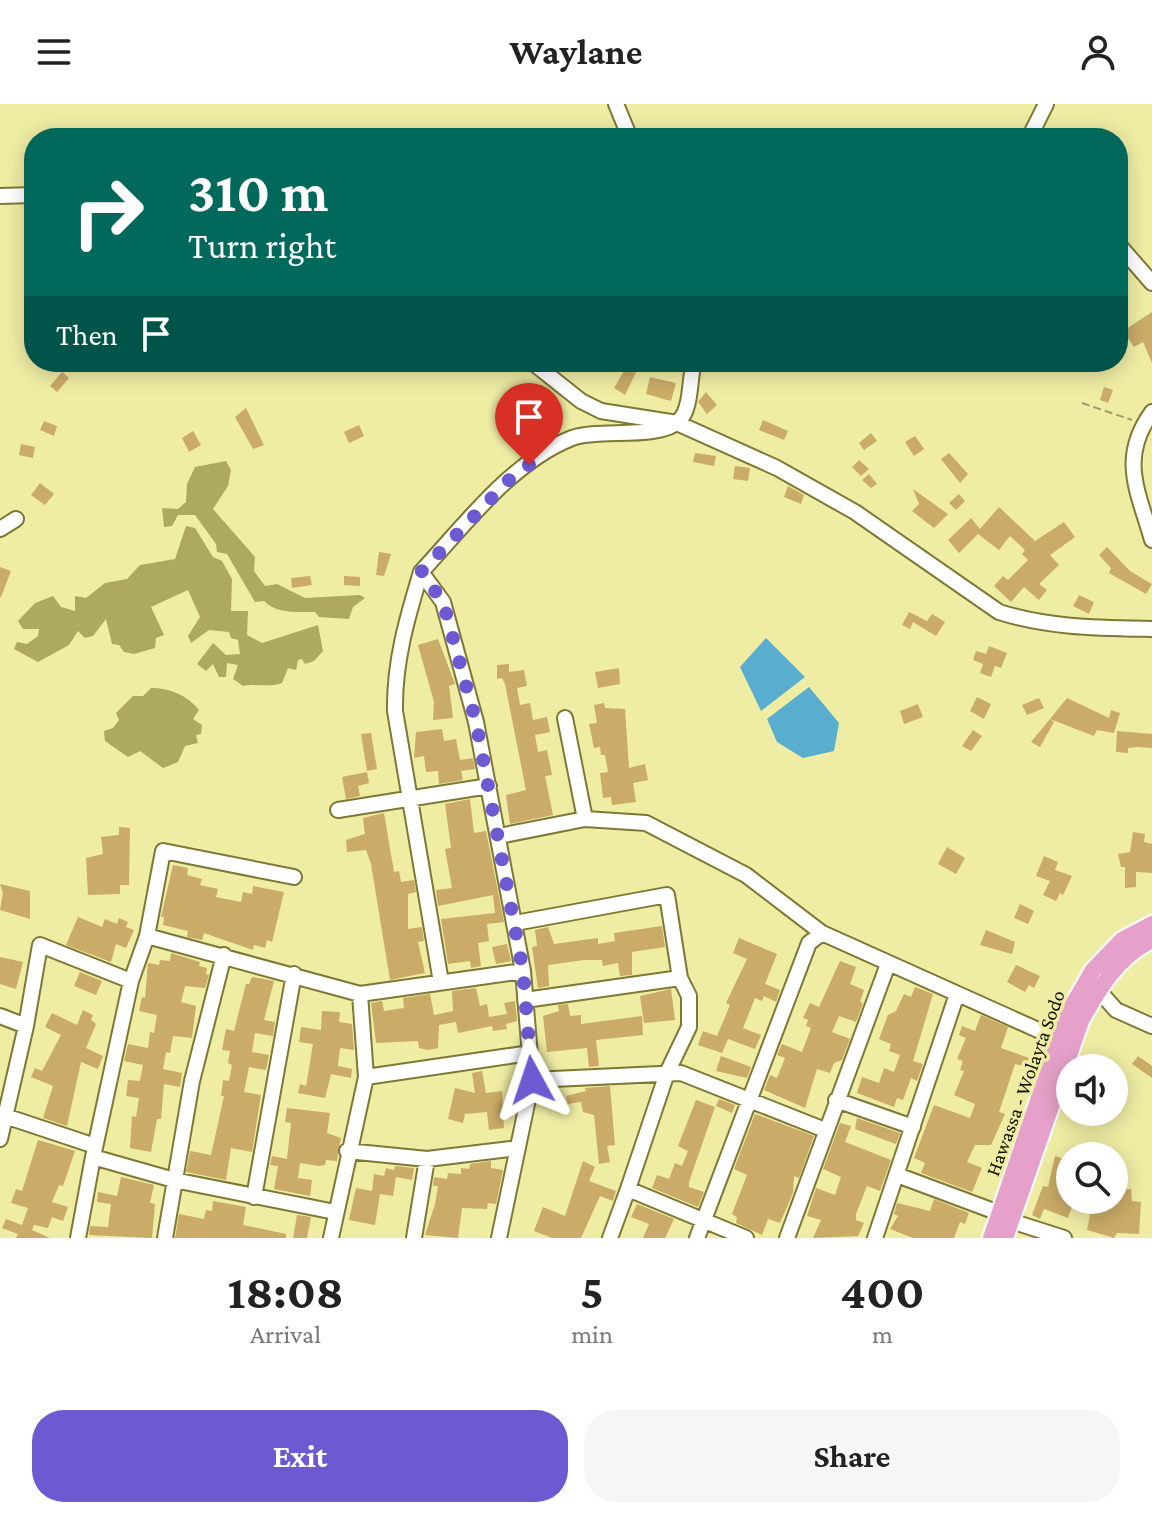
<!DOCTYPE html>
<html lang="en">
<head>
<meta charset="utf-8">
<style>
	body { margin:0; font-family:"Crimson Pro",serif; background:#f6f6f6; color:#222; height:100vh; display:flex; flex-direction:column; font-size:30px; white-space:nowrap }
	* { box-sizing:border-box; margin:0 }
	p { font-size:26px; color:#767676 }
	.icon { flex:none; width:44px; height:44px; fill:none; stroke:currentColor; stroke-width:2; stroke-linecap:round; stroke-linejoin:round }
	.map { position:relative; height:1134px; overflow:hidden }
	.details { display:flex; flex-direction:column; background:#fff; flex:1 }
	.details>* { flex:none }
	.hud { position:absolute; left:24px; top:24px; width:1104px; height:244px; border-radius:32px; box-shadow:0 4px 20px #0003; background:#00695c; color:#fff; overflow:hidden }
	.fabs { position:absolute; left:1056px; top:950px; display:grid; gap:16px }
	.fabs a { display:grid; place-items:center; width:72px; height:72px; border-radius:50%; background:#fff; box-shadow:0 4px 20px #0003; font-size:40px }
	.pin { position:absolute; display:grid; place-items:center; width:68px; height:68px; color:#fff; margin:-82px -34px; border-radius:50% 50% 50% 0; rotate:-45deg; box-shadow:0 0 8px #0007 }
	.pin .icon { rotate:45deg }
	.me { position:absolute; width:88px; margin:-44px; rotate:355deg; stroke-linejoin:round; filter:drop-shadow(0 0 6px #0008) }
	.turn { display:flex; align-items:center; gap:28px; height:168px; padding:0 32px; font-size:36px }
	.turn .icon { width:104px; height:104px; stroke-width:2.5 }
	.turn b { display:block; font-size:56px; line-height:68px }
	.then { display:flex; align-items:center; height:76px; padding:0 32px; background:#0003; gap:16px; font-size:30px }
	.eta { display:flex; justify-content:space-evenly; align-items:center; height:136px; text-align:center }
	.eta b { font-size:48px; font-weight:700; line-height:56px }
	.primary-button { display:flex; gap:16px; margin-top:auto; padding:16px 32px }
	.primary-button a { flex:1; height:92px; border-radius:32px; background:#6d5ad3; color:#fff; font-size:32px; font-weight:700; line-height:92px; text-align:center }
	.primary-button a+a { background:#f6f6f6; color:#222 }
	header { display:flex; justify-content:space-between; align-items:center; height:104px; padding:0 32px; background:#fff; font-size:36px; font-weight:700 }
	.map>svg:first-child { display:block }
</style>
</head>
<body>
<header><svg class="icon" aria-label="menu" viewBox="0 0 24 24"><path d="M4 6h16M4 12h16M4 18h16"/></svg>Waylane<svg class="icon" aria-label="person" viewBox="0 0 24 24"><circle cx="12" cy="8" r="4"/><path d="M4 21q1-7 8-7t8 7"/></svg></header>
<div class="map">
<svg width="1152" height="1134" viewBox="0 0 1152 1134">
	<rect width="100%" height="100%" fill="#efeca4"/>
	<!-- forest -->
	<path fill="#ada961" d="M226,357L231,366L228,382L213,405L255,453L254,467L265,482L277,480L305,494L360,491L365,494L353,503L349,515L319,513L315,508C297,508 277,510 264,497L255,498L227,450L217,448L216,440L195,411H178L172,422L164,423L162,404L178,405L186,398L187,380L195,363Z
		M186,422L195,424L213,453L222,457L232,475L231,507H248L247,531L262,539L318,521L323,547L314,557L305,560L302,555L298,556L296,566L288,564L282,579C267,584 257,579 243,582L233,575L238,561L227,559L226,573H219L213,560L206,567L197,560L213,539L226,551L240,550L238,536L231,534L229,528L209,526L191,539L188,532L200,513L188,486L151,503L164,531L156,534L155,544L134,550L124,548L119,541L112,540L106,515L93,532L85,534L78,527L69,541L38,558L14,545L17,538L27,540L38,532L39,525H23L18,517L35,499L53,492L61,503L75,507V492L86,494L105,479L127,475L140,461L175,455Z
		M151,584C170,584 187,591 199,606L193,615L202,621L201,630L196,631L198,639L185,642L178,658L163,664L140,647L128,653L105,637L104,627L113,624L119,616L116,609L133,592H143Z"/>
	<!-- water -->
	<path fill="#59adce" d="M766,534L805,573L761,607L740,563Z
		M809,583L839,619L834,647L803,654L777,638L767,615Z"/>
	<!-- building -->
	<path fill="#caab67" d="M1152,208V259L1143,238L1134,243L1123,227Z
		M629,258H641L625,291L614,284Z
		M1068,258H1097L1093,268Z
		M62,268L69,274L57,288L50,282Z
		M650,273L676,279L671,297L646,290Z
		M1104,283L1113,286L1108,299L1100,296Z
		M706,288L717,301L707,310L698,298Z
		M246,304L264,341L253,345L235,313Z
		M763,316L788,327L784,336L759,326Z
		M44,317L57,322L54,332L40,326Z
		M359,321L364,332L349,339L344,328Z
		M193,327L201,341L189,348L182,334Z
		M871,329L877,337L864,346L859,339Z
		M915,332L924,345L914,352L905,338Z
		M21,340L35,343L33,354L19,351Z
		M695,349L716,352L714,362L693,358Z
		M949,349L968,370L960,379L941,355Z
		M859,356L869,365L861,372L852,363Z
		M735,362L750,364L748,377L733,375Z
		M869,370L877,380L871,384L862,376Z
		M40,379L54,390L45,401L31,391Z
		M788,382L804,391L801,400L784,393Z
		M913,385L948,410L934,424L912,407L919,400Z
		M959,390L965,397L956,406L949,399Z
		M999,403L1035,437L1064,418L1075,433L1050,451L1059,461L1039,480L1047,486L1039,496L1024,483L1011,498L994,482L1003,472L1008,476L1028,456L1022,450L1025,446L1010,432L999,446L978,430L959,449L948,436L971,414L980,425Z
		M1107,443L1130,467L1152,480L1146,490L1109,469L1111,464L1099,451Z
		M379,448L391,450L384,472L376,471Z
		M0,463L11,467L1,493H0Z
		M310,472L312,481L292,484L291,474Z
		M344,472L360,473V482L344,481Z
		M1079,491L1094,498L1089,510L1073,502Z
		M909,508L927,517L932,510L945,518L936,532L913,518L910,525L902,521Z
		M438,535L455,580L449,582L453,614L433,616L434,598L418,541Z
		M989,542L1007,549L1001,564L995,562L991,573L980,569L983,560L973,556L976,547L986,550Z
		M509,560V568L524,566L527,582L517,584L520,601L530,599L533,616L547,613L550,628L535,631L538,648L547,646L552,671L545,672L553,711L510,720L506,691L526,686L505,580L502,574L497,575V561Z
		M619,564L620,580L598,584L595,568Z
		M977,593L991,600L984,615L970,607Z
		M1039,594L1044,604L1027,611L1022,601Z
		M1067,594L1109,614L1111,606L1120,609L1114,629L1097,626L1094,632L1050,615Z
		M604,599L605,604L625,605L629,664L645,660L648,676L633,679L636,698L612,701L611,693L603,694L600,669L608,668L605,651H601L600,643L594,644L589,620L597,619L594,601Z
		M918,600L923,613L904,620L900,607Z
		M1050,615L1054,618L1040,643L1031,638Z
		M442,625L444,637L456,635L460,656L473,654L475,665L461,667L463,676L439,680L438,667L426,668L424,652L414,654L416,628Z
		M973,626L982,632L971,647L962,642Z
		M1117,627L1152,630V644L1138,643L1128,644V649L1116,648Z
		M371,629L377,665L367,667L361,630Z
		M367,668L369,679L358,682L360,692L346,695L342,673Z
		M470,695L474,729L486,727L504,818L487,820L489,837L478,839L481,862L471,864L470,857L448,860L441,815L495,809L493,791L438,802L436,786L452,784L445,745L451,744L445,700Z
		M384,709L394,768L399,767L401,778L414,776L416,788L408,790V825L422,823L424,837L418,838L425,869L390,876L371,760L366,746L347,748L346,736L365,730L363,714Z
		M119,723L130,724L129,781H120V790L88,791L86,754L103,750L101,733L119,731Z
		M1133,728L1145,730L1144,738L1152,740V769L1136,768V783L1125,784V763H1121L1118,750L1130,748Z
		M947,743L965,754L956,770L938,760Z
		M1044,752L1058,758L1055,766L1072,772L1063,791L1060,789L1056,797L1043,791L1050,777L1036,772Z
		M173,761L188,764L187,771L202,775L200,781L218,785L216,793L241,798L243,788L252,790L253,782L284,788L272,838L267,836L265,844L254,841L253,846L204,829L202,836L187,833L188,827L163,821L164,813H161Z
		M0,780L30,787V815L0,806L3,789Z
		M1020,800L1034,807L1028,820L1014,814Z
		M78,813L102,823L105,815L117,820L119,814L128,818L126,823L134,826L126,844L116,840L111,858L66,841Z
		M662,822L665,843L632,848V871L620,872L618,859L603,862L602,856H584L548,861L549,882L538,884L532,843L537,842L535,826L548,823L554,840L598,834V840L615,837L614,829Z
		M986,826L1015,838L1012,850L980,841Z
		M739,834L777,850L765,880L780,886L776,898L764,892L762,897L755,894L743,924L761,931L755,945L728,935L722,949L698,941L703,927L717,932L730,901L726,899L747,855L733,849Z
		M507,840L511,857L496,860L492,843Z
		M171,849L200,858L199,862L207,864L206,870L209,871L205,884L185,882L181,898L196,902L192,934L173,932L170,949L166,948L163,965L182,969L180,983L164,980L161,1015H157L151,1048L130,1044L132,1012L136,1013L139,994L126,992L128,976L140,977L143,961L124,957L128,940L148,944L150,928L154,929L157,911L139,907L142,893L145,894L148,859L159,861L160,856L170,857Z
		M0,853L23,858L16,885L0,880Z
		M840,857L856,863L850,880L864,886L860,898L863,899L856,918L839,912L832,928L850,935L842,956L834,959L830,969L817,965L805,1004L764,986L770,971L777,974L785,954L777,951L782,940L802,948L811,924L806,922L808,916L803,914L810,899L819,903Z
		M1016,861L1040,872L1034,884L1029,881L1025,888L1007,878Z
		M80,868L102,877L96,891L74,882Z
		M252,873L274,877L264,916L275,918L273,932L255,929L252,948L269,951L266,966L249,963L244,988L261,991L252,1048L231,1044L226,1076L186,1068L190,1047L211,1051L224,992H221L223,976L229,977L232,961L228,959L230,947L222,946L226,925L234,927L246,880H249Z
		M915,883L933,890L913,957L923,960L917,977L911,974L903,996L897,994L894,1003L857,989L862,973L879,979L884,964L894,968L900,951L889,947L891,940L879,935L888,911L896,907L904,890L911,893Z
		M476,884L480,902L487,900L489,913L507,910L504,899L515,897L517,917L506,920L507,925L493,927L492,922L458,929L456,918L439,921L438,944L428,946L419,944L418,937L376,939L371,899L382,897L384,907L404,904L403,894L430,890L434,911L453,907L452,887Z
		M671,885L675,916L644,919L640,892Z
		M568,900L570,912L581,911V920L642,912L643,931L596,936L599,962L589,963L587,944L547,948L543,912L559,907L558,901Z
		M83,906L93,911L91,916L96,920L86,944L103,952L98,965L81,958L67,1022L43,1014L53,982L31,973L35,964L42,967L61,931L45,923L52,909L77,921Z
		M322,907L340,908L339,918L352,920L354,946L340,944L338,962L352,965L351,974L331,970L325,994L298,989L300,980L306,982L313,940L299,938L301,923L321,926Z
		M981,911L1008,923L1001,944L1029,954L1027,963L1015,960L999,1008L1005,1010L991,1041H975L967,1058L982,1064L972,1088L921,1069L925,1059L914,1054L934,1001L970,1014L975,1000L954,991L964,967L960,966L963,957L957,955L966,934L959,931L962,922L975,927Z
		M721,952L751,963L747,974L716,967Z
		M1138,952L1152,962V974L1132,960Z
		M482,967L486,989L502,987L504,1024L489,1026L487,1008L465,1010L463,1019L448,1015L455,984L475,989L472,969Z
		M610,982L615,1041L607,1042L610,1058L599,1060L594,1011L583,1008L581,998L568,1000L566,992L586,987L585,984Z
		M719,995L735,1001L732,1009L716,1002Z
		M696,996L715,1003L689,1078V1083L704,1088L698,1103L652,1084L657,1071L669,1075L675,1059L682,1062L688,1047L678,1042Z
		M287,1004L330,1009L327,1029L341,1034L337,1057L326,1056L325,1061L319,1062L300,1059L298,1074L312,1076L310,1092L274,1085L278,1062L270,1061L272,1052L287,1055L291,1019L285,1018Z
		M755,1010L814,1032L799,1074L794,1072L793,1089L780,1119L768,1115L762,1131L736,1119L737,1113L732,1110L747,1071L734,1065Z
		M857,1014L900,1029L896,1040L855,1025Z
		M840,1019L851,1022L845,1038L891,1056L880,1087L867,1082L856,1110V1116L864,1119L858,1132L813,1134L821,1116L807,1112L816,1084L835,1091L841,1073L823,1065Z
		M38,1036L75,1047L63,1082L59,1081L52,1098L68,1103L63,1117L52,1113L48,1124L34,1121L32,1126L50,1134H16L18,1130L2,1124L6,1115L22,1121L28,1104L11,1099L16,1085L22,1087Z
		M1055,1052L1068,1056L1064,1075L1070,1077V1096H1097L1114,1102V1087L1131,1085L1132,1097L1141,1098L1139,1130L1117,1129L1114,1134L1087,1126L1091,1106L1073,1100L1068,1114L1044,1105L1040,1115L1032,1111L1043,1082L1048,1083Z
		M491,1057V1064L503,1066L496,1100L488,1099L487,1105L462,1104L458,1134L425,1131L435,1100L438,1082H433L434,1073L447,1075L448,1069L461,1070V1064L469,1065L470,1060Z
		M583,1057L595,1063L589,1077L616,1087L613,1097L600,1092L581,1134H552L534,1127L543,1103L565,1112Z
		M395,1062L414,1064L412,1076L396,1073L393,1092L380,1090L375,1121L349,1116L356,1084L372,1087L374,1070L384,1072L386,1064L394,1066Z
		M121,1073L154,1081L150,1099L155,1100L152,1134L89,1131L90,1122L108,1123L111,1100L97,1098L98,1088L117,1092Z
		M934,1095L969,1109L965,1120L960,1118L954,1134H913L890,1125L898,1112L894,1110L897,1099L930,1107Z
		M213,1097L246,1103L243,1121L286,1130V1134H175L179,1110L204,1115L206,1106L212,1107Z
		M637,1100L674,1115L665,1134H643L649,1120L631,1113Z
		M297,1111L311,1113L307,1134H293Z"/>
	<g fill="none" stroke-linecap="round" stroke-linejoin="round">
		<defs>
			<path id="minor" d="M616,0L630,34
				M1029,34L1046,0
				M0,92L34,91
				M1118,140L1152,179
				M532,258L581,297L601,307L677,319L777,364L855,408L999,508C1049,524 1100,524 1152,525
				M1152,308C1118,355 1139,389 1152,436
				M0,425L16,415
				M421,468C407,514 394,559 395,607L441,878
				M565,614L585,715
				M338,706L489,682
				M499,732L585,715L646,719L746,771L822,829L1058,935
				M515,819L667,791L680,874
				M147,832L163,747L294,773
				M131,877L93,1053L174,1076L335,1108
				M1092,879L1116,906L1152,922
				M525,896L680,874L689,892V923L667,969L628,1085
				M0,912L26,922L40,841L131,877L147,832L360,890L523,867
				M366,973L530,949
				M532,976L681,969L825,1026
				M836,996L913,1023
				M5,1012L95,1042
				M0,1035L26,922
				M347,1047L427,1055L518,1044
				M897,1071L999,1109
				M254,1093L294,870
				M1011,1117L1064,1134
				M78,1134L93,1053
				M165,1134L192,977L224,851
				M331,1134L366,973L360,890
				M414,1134L427,1055
				M499,1134L532,976L523,867L476,618L443,498L421,468C464,422 511,358 572,334C598,324 658,336 679,317C692,304 689,275 694,258
				M610,1134L628,1085L746,1134
				M697,1134L809,839L822,829
				M787,1134L888,860
				M875,1134L957,890"/>
			<path id="major" d="M991,1134L1068,909L1093,866L1122,836L1152,820
				M1005,1134L1081,917C1098,886 1118,852 1152,836"/>
		</defs>
		<!-- minor casing -->
		<use href="#minor" stroke="#7d7934" stroke-width="18"/>
		<!-- major casing -->
		<use href="#major" stroke="#fff" stroke-width="20"/>
		<!-- path -->
		<path stroke="#9f9c69" stroke-width="2" stroke-dasharray="8 4" stroke-linecap="butt" d="M1082,299L1132,316"/>
		<!-- minor -->
		<use href="#minor" stroke="#fff" stroke-width="14"/>
		<!-- major -->
		<use href="#major" stroke="#e5a1c9" stroke-width="16"/>
	</g>
	<g fill="none" stroke-linecap="round" stroke-linejoin="round">
		<!-- route -->
		<path stroke="#6d5ad3" stroke-width="14" stroke-dasharray="0 25.2" d="M529,361L511,374L421,468L443,498L476,618L523,867L532,976"/>
	</g>
	<g text-anchor="middle" dominant-baseline="central" stroke-width="7" stroke-linejoin="round" paint-order="stroke">
		<!-- street labels -->
		<g font-size="20" fill="#110f00" stroke="#efeca4">
			<text transform="translate(1025 979) rotate(-70)">Hawassa - Wolayta Sodo</text>
		</g>
	</g>
</svg>
<div class="fabs">
<a><svg class="icon" aria-label="sound" viewBox="0 0 24 24"><path d="M4 9h4l5-4v14l-5-4H4zM17 9q2 3 0 6"/></svg></a>
<a><svg class="icon" aria-label="search" viewBox="0 0 24 24"><circle cx="10" cy="10" r="6"/><path d="M15 15l6 6"/></svg></a>
</div>
<div class="pin" style="left:529px;top:361px;background:#d93025"><svg class="icon" aria-label="arrive" viewBox="0 0 24 24"><path d="M6 21V4h12l-3 4 3 4H6"/></svg></div>
<svg class="me" style="left:532px;top:976px" viewBox="-20 -20 40 40"><path d="M0-17L14 15 0 8-14 15z" fill="#6d5ad3" stroke="#fff" stroke-width="4"/></svg>
<div class="hud">
<div class="turn"><svg class="icon" aria-label="right" viewBox="0 0 24 24"><path d="M7 20v-9h11M14 6l5 5-5 5"/></svg><div><b>310 m</b>Turn right</div></div>
<div class="then">Then<svg class="icon" aria-label="arrive" viewBox="0 0 24 24"><path d="M6 21V4h12l-3 4 3 4H6"/></svg></div>
</div>
</div>
<section class="details">
<div class="eta">
<div><b>18:08</b><p>Arrival</p></div>
<div><b>5</b><p>min</p></div>
<div><b>400</b><p>m</p></div>
</div>
<div class="primary-button"><a>Exit</a><a>Share</a></div>
</section>
</body>
</html>
